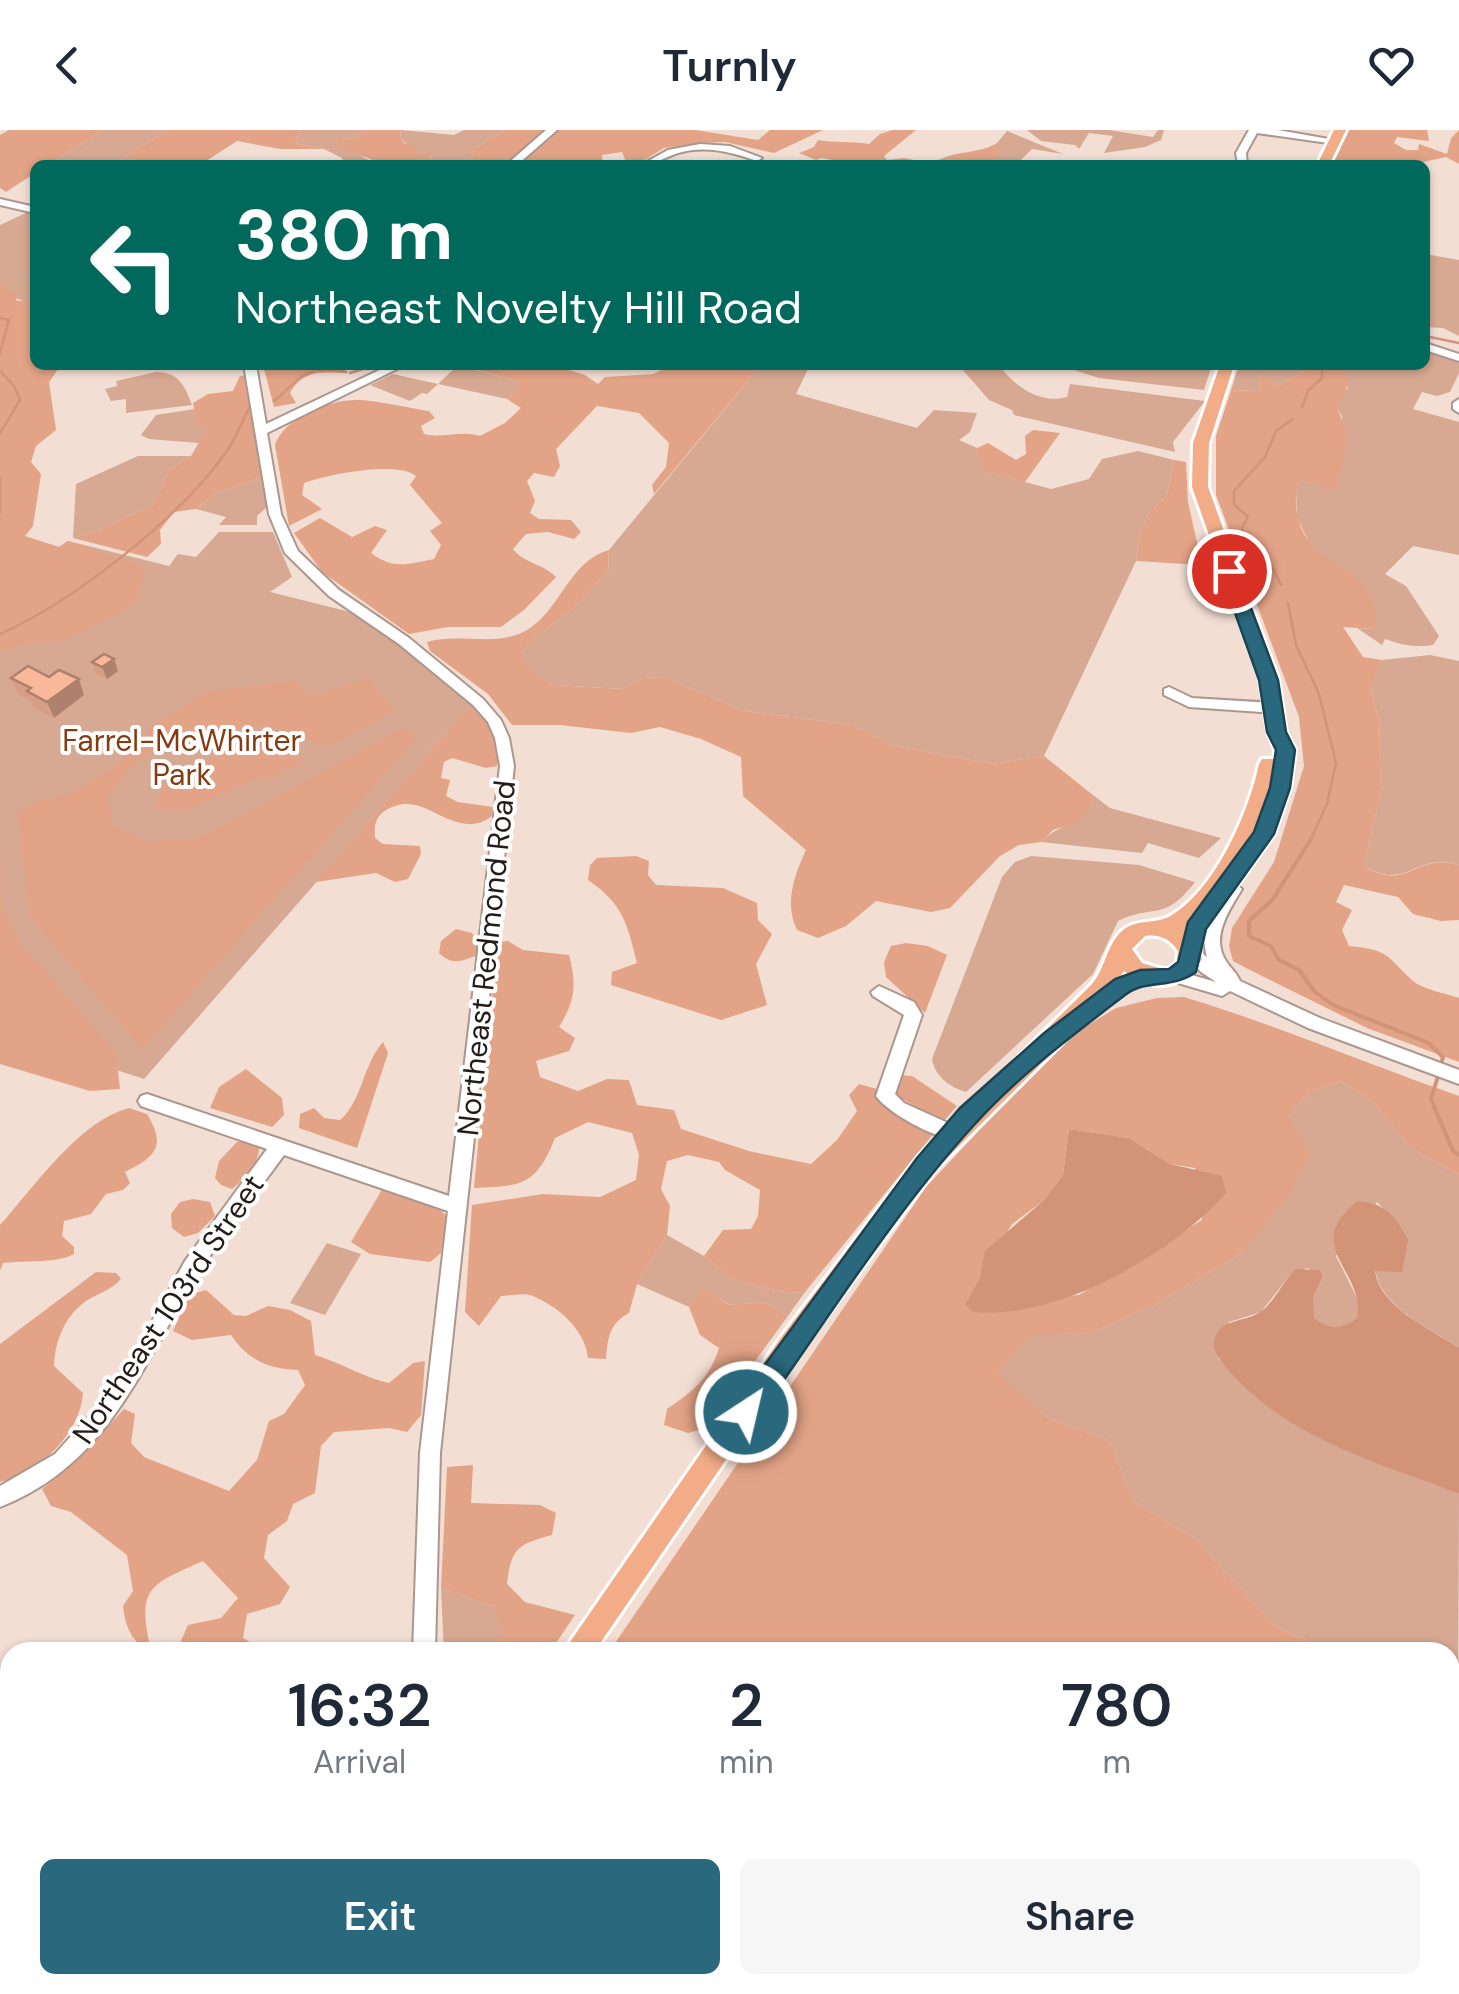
<!DOCTYPE html>
<html lang="en">
<head>
<meta charset="utf-8">
<style>
	body { margin:0; font-family:"DM Sans",sans-serif; background:#f6f6f7; color:#1f2937; height:100vh; display:flex; flex-direction:column; font-size:38px; white-space:nowrap }
	* { box-sizing:border-box; margin:0 }
	p { font-size:32px; color:#747a83 }
	.icon { flex:none; width:55px; height:55px; fill:none; stroke:currentColor; stroke-width:2; stroke-linecap:round; stroke-linejoin:round }
	.map { position:relative; flex:1; overflow:hidden }
	.sheet { position:absolute; left:0px; top:1512px; width:1460px; height:352px; display:flex; flex-direction:column; background:#fff; border-radius:30px 30px 0 0; box-shadow:0 2px 8px #0004 }
	.sheet>* { flex:none }
	.top-card { position:absolute; left:30px; top:30px; width:1400px; height:210px; border-radius:15px; box-shadow:0 2px 8px #0004; background:#00695c; color:#fff; overflow:hidden }
	.pin { position:absolute; display:grid; place-items:center; width:85px; height:85px; color:#fff; margin:-42px; border:5px solid #fff; border-radius:50%; box-shadow:0 2px 10px #0007 }
	.me { position:absolute; width:110px; margin:-55px; rotate:35deg; stroke-linejoin:round; filter:drop-shadow(0 0 8px #0008) }
	.turn { display:flex; align-items:center; gap:35px; height:210px; padding:0 40px; font-size:45px }
	.turn .icon { width:130px; height:130px; stroke-width:2.5 }
	.turn b { display:block; font-size:70px; line-height:85px }
	.eta { display:flex; justify-content:space-evenly; align-items:center; height:170px; text-align:center }
	.eta b { font-size:60px; font-weight:600; line-height:70px }
	.cta { display:flex; gap:20px; margin-top:auto; padding:20px 40px }
	.cta a { flex:1; height:115px; border-radius:15px; background:#2a687e; color:#fff; font-size:40px; font-weight:600; line-height:115px; text-align:center }
	.cta a+a { background:#f6f6f7; color:#1f2937 }
	header { display:flex; justify-content:space-between; align-items:center; height:130px; padding:0 40px; background:#fff; font-size:45px; font-weight:600 }
	.map>svg:first-child { display:block }
</style>
</head>
<body>
<header><svg class="icon" aria-label="back" viewBox="0 0 24 24"><path d="M15 5l-7 7 7 7"/></svg>Turnly<svg class="icon" aria-label="heart" viewBox="0 0 24 24"><path d="M12 20l-8-8c-3-5 5-10 8-4 3-6 11-1 8 4z"/></svg></header>
<div class="map">
<svg width="1459" height="1864" viewBox="0 0 1459 1864">
	<rect width="100%" height="100%" fill="#f3ded4"/>
	<!-- green -->
	<path fill="#d7a892" d="M104,0H167L113,35H48Z
		M300,0H367L355,8L333,11L378,35H343L342,28L324,19L295,13Z
		M401,0L454,5L464,0H505L474,19L471,30L457,35H427L432,26L416,25L400,7Z
		M1027,0H1109L1153,7L1158,0H1164L1161,10L1145,17L1104,23L1113,6L1089,3L1079,19L1075,15L1041,11Z
		M1007,1L1063,24L1032,19L1016,35H997V13Z
		M28,82L35,83V170C12,175 16,161 0,156V95Z
		M1425,124L1459,130V206L1443,198L1425,197Z
		M1425,218L1459,230V243L1450,262L1437,266L1422,262L1413,279L1459,292V425L1413,416L1385,444L1406,456L1439,506L1433,515C1415,518 1402,515 1385,509L1382,515L1357,498L1375,499L1352,446L1313,420L1297,388L1296,358L1300,351L1336,359L1342,286L1337,278L1342,263L1348,258L1339,235H1425Z
		M458,235L519,252V260L507,269L438,254L427,264L422,263L410,271L370,255L393,244L438,254Z
		M761,235H810L796,264L917,298L934,280L977,283L970,302L959,310L977,318L984,341L1051,359L1089,349L1102,329L1138,321L1174,330L1167,365L1148,384L1138,411L1136,431L1044,626L992,634L895,616L853,595L745,581L665,547L643,548L623,559L554,555L530,541L521,524L536,505L572,480L608,441L609,420Z
		M999,235C1014,256 1040,275 1067,267L1070,254L1205,271L1173,312L1175,322L1014,285L1012,280L989,270L961,238Z
		M1058,235H1212L1204,260L1099,248Z
		M1239,235H1305L1304,241L1279,256L1261,245L1259,261L1231,260Z
		M156,242C179,242 185,256 192,275L126,283V269L111,271L105,259L117,256L116,251Z
		M195,279L209,296L199,313L149,309L141,305L156,285Z
		M138,326H191L170,339L152,376C122,387 105,400 73,408L76,354Z
		M262,347L267,377L257,386V395H219L226,387L196,379L217,363Z
		M0,399L59,417L68,411L169,436L178,424L196,427L219,402H273L292,447L270,462L366,486L475,571L144,949L0,902Z
		M1430,525L1459,531V735C1414,722 1407,762 1364,736L1382,656L1379,592L1371,557L1382,530Z
		M1093,665L1110,678L1221,708L1199,728L1148,713L1142,723L1041,712C1060,692 1087,695 1093,665Z
		M1031,726L1139,735L1195,752C1163,793 1156,773 1118,791L1093,844L966,962C949,957 935,946 932,929L1002,747L1015,732Z
		M1341,951L1374,972L1409,1017L1459,1045V1218C1429,1197 1382,1179 1375,1140L1402,1141L1401,1097L1377,1072L1336,1126L1360,1174L1357,1188L1344,1198L1326,1197L1313,1188V1168L1323,1146L1307,1138L1290,1145L1261,1182L1229,1192L1218,1228C1289,1308 1364,1326 1459,1364L1458,1578L1450,1579V1522H1335L1275,1497L1196,1409L1134,1372L1110,1311L1048,1288L996,1244L1029,1204L1091,1203L1153,1176L1243,1122L1288,986L1308,962Z
		M667,1105L704,1126L734,1151L789,1163L805,1162L788,1186L764,1172L731,1175L701,1158L689,1177L637,1154Z
		M327,1113L361,1124L325,1185L290,1173Z
		M441,1458L493,1477L504,1502L492,1522H444Z"/>
	<!-- forest -->
	<path fill="#e3a386" fill-rule="evenodd" d="M9,0H104L48,35H35V43L6,62L0,58V5Z
		M167,0H300L295,13L324,19H280L237,11L200,35L139,32L113,35Z
		M367,0H401L400,7L405,14L415,16L416,25H432L427,35H378C364,21 345,27 332,11L355,8Z
		M505,0H548L506,35H457L471,30L474,19Z
		M556,0H695L758,10L770,0H823L774,23L725,12L701,13L664,18L636,35H620L626,32L622,22L602,25L603,35H514Z
		M893,0H916L884,26L887,30L904,28L933,34C949,20 978,25 997,13V35H854L822,28L816,30L799,23L814,17L818,10C836,13 851,11 869,14L880,4Z
		M1348,0H1427L1429,11L1397,7L1394,13L1406,20H1418L1419,14L1447,24L1451,8L1459,0V34L1446,27L1410,35H1332Z
		M3,155L15,163L17,171L35,170V235H61L49,252L56,300L36,316L31,332L41,344L33,396L25,406L59,417L68,411L146,438L138,468L122,482L63,511L18,515L0,522V156Z
		M263,235H336L347,239L343,243C320,242 302,241 290,263L296,273L274,277Z
		M460,235H552L585,245L598,254L605,247L653,244L673,235H761L654,364L652,355L666,337L669,313L639,283L597,276L556,319L560,336L554,347L534,343L527,351L535,371L530,383L539,389L571,390L581,402L574,409L548,402L526,404L513,419C525,434 542,433 556,447L524,480L501,497H448L409,504L322,442L294,403L320,388L352,407L375,396L387,400L371,423C393,440 408,434 434,429L441,415L430,401L442,393L410,355L416,346C397,330 325,345 304,353L302,365L322,379L289,396L275,315C284,288 329,270 356,270C376,270 408,278 429,281L435,288L421,296L424,304C445,309 460,300 480,306L505,293L521,278L507,269L519,260V252Z
		M1305,235H1339L1350,251L1337,277L1348,306L1336,360L1300,351C1295,359 1296,364 1296,374C1298,434 1362,431 1374,476C1376,482 1375,492 1375,499L1343,497L1363,527L1382,530L1371,558L1379,592L1382,656L1364,736C1406,763 1415,722 1459,735V790L1441,791L1413,784L1398,767L1344,755L1336,772L1352,780L1342,800L1349,816C1390,820 1385,825 1412,850C1423,860 1445,863 1459,868V932L1367,898L1248,839L1233,831L1229,816L1232,798L1274,732L1304,636L1299,587L1216,365V306L1231,260L1259,261L1261,245L1279,256L1304,241Z
		M249,245L262,347L217,363L196,379L174,382L160,400L161,414L147,427L73,408C105,400 122,387 152,376L170,339L191,326L208,297L197,295L193,273L208,264L233,261L240,246Z
		M1033,300L1060,303L1025,352L983,341L977,318L988,313L1016,330L1026,324L1025,306Z
		M1174,330L1186,332L1188,372L1202,435L1136,431L1138,411L1148,384L1167,365Z
		M609,420L608,441L572,480L536,505L521,524L531,541L554,555L623,559L643,548L665,547L745,581L853,595L895,616L992,634L1044,626L1093,665L1090,677L1078,692L1053,700L1041,712L1019,715L1000,726L950,778L931,782L876,771L846,796L818,808L797,800C784,774 794,746 806,720L743,666L741,627L701,609L660,597L631,603L560,595H512L488,564L430,521L427,512C460,502 496,518 527,500C560,481 569,431 609,420Z
		M368,548L395,580L330,617L265,595L211,599L137,630L109,665L113,696L148,711L198,709L402,598L419,605L142,919L30,787L17,682L38,670L72,663L116,636L155,593L209,561L298,550L307,567Z
		M473,573L498,609L497,636L486,638L452,628L444,632L441,648L450,650L446,666L458,672L493,677L492,686C483,693 473,696 461,693C433,687 416,663 386,680C375,687 374,696 375,708L383,714L420,716L421,724L408,749L395,752L376,743L316,752Z
		M263,619L303,628L301,634L266,650H255L182,682L156,680C157,629 225,626 263,619Z
		M0,712L2,778L20,812L116,923L120,959L90,961L0,934Z
		M636,726L649,731L648,745L656,755L723,758L757,773L758,790L772,804L756,834L767,875L721,890L611,855L612,842L637,833C627,793 623,774 588,750L590,735L597,728Z
		M456,799L472,803L479,813L478,825C462,831 452,836 439,823L441,811Z
		M508,811L523,820L569,825C577,855 575,871 559,897L575,908L569,921L536,931L540,947L578,961L607,949L629,950L637,975L674,980L681,999L749,1021L811,1034L837,1010L857,981L849,965L859,954L877,959L884,976L934,1003L805,1162L789,1163L734,1151L704,1126L723,1100L751,1099L758,1086L760,1060L725,1040L719,1032L688,1025L667,1031L661,1059L670,1076L667,1105L637,1154L629,1183C609,1194 608,1207 606,1229L588,1228C585,1200 559,1177 533,1166C524,1162 510,1166 501,1166L479,1196L465,1182L472,1075L543,1064L600,1067L636,1050L639,1025L632,1003L588,992L555,1008C536,1056 522,1056 474,1058L497,812Z
		M906,813L928,816L947,825L925,883L886,847L884,832L891,816Z
		M1184,867C1277,895 1367,934 1459,966V1045L1409,1017L1374,972L1341,951L1308,962L1288,986L1310,1024L1292,1060L1243,1122L1153,1176L1091,1203L1029,1205L997,1243L1048,1288L1110,1311L1134,1372L1196,1409L1275,1497L1335,1522H609L926,1057L1065,909L1116,878L1157,868ZM1069,999L1129,1008L1170,1034L1195,1038L1202,1090L1079,1165L965,1174L1012,1094L1043,1071L1063,1045Z
		M383,912L388,923L357,1018L299,998L300,984L314,978L324,988L340,990C362,972 363,934 383,912Z
		M246,939L282,968L284,985L272,997L210,978L219,957Z
		M899,945L912,946L957,976L943,992L897,966L894,958Z
		M129,978L147,984C167,1017 155,1027 125,1042L130,1053L123,1060L106,1064L91,1084L64,1091L62,1106L74,1117V1124C55,1134 26,1130 3,1133L0,1141V1095C35,1056 79,991 129,978Z
		M247,1011L259,1018C259,1033 244,1050 232,1059L221,1055L215,1048L219,1031L237,1012Z
		M383,1058L433,1074L447,1086L441,1123L430,1132L370,1124L351,1112Z
		M193,1069L210,1072L215,1086L198,1103L184,1107L172,1098L171,1084L180,1072Z
		M96,1142L116,1143L121,1149C111,1159 105,1161 93,1167C67,1180 55,1209 54,1236L83,1263C80,1304 39,1343 0,1352V1214Z
		M701,1157L730,1175L764,1172L788,1186L706,1298L688,1303L664,1295L667,1279C692,1262 710,1248 719,1218L700,1205L689,1177Z
		M206,1160L234,1185L246,1186L268,1176L290,1180L311,1191L315,1225C342,1233 362,1247 389,1253L413,1233L425,1231L421,1285L407,1302L389,1298L334,1302L321,1316L315,1363L293,1374L287,1391L268,1405L264,1428L290,1457L280,1474L247,1484L243,1508L258,1517L279,1513L292,1522H176L188,1495L221,1488L238,1468L203,1431C150,1455 136,1456 151,1521C131,1513 125,1495 123,1476L133,1461L127,1425L71,1382L51,1376L42,1359L75,1332L124,1279L135,1284L131,1313L144,1327L229,1361L257,1330L269,1291L284,1284L305,1255L298,1240C268,1239 248,1230 231,1205L192,1210L173,1201L189,1165Z
		M473,1335L471,1373L540,1375L556,1383L552,1405C518,1414 511,1418 507,1454L525,1472L575,1485L550,1522H492L503,1502L493,1477L441,1458L447,1337Z
		M1459,1575V1864H1364L1365,1855H1450V1579Z
		M151,1855H298L299,1864H146Z
		M406,1855H1065L1059,1864H401Z"/>
	<!-- water -->
	<path fill="#d29376" d="M1069,999L1129,1008L1170,1034L1222,1046L1226,1063C1171,1125 1058,1190 973,1182L965,1174L980,1148L985,1121L1043,1071L1063,1045Z
		M1358,1071C1385,1073 1396,1086 1408,1110L1402,1142L1375,1141C1380,1178 1430,1198 1459,1218V1364C1380,1333 1290,1309 1232,1244C1224,1235 1213,1224 1214,1212C1218,1187 1248,1193 1263,1180C1276,1169 1283,1151 1296,1139L1319,1140L1323,1146L1313,1168L1314,1188C1330,1200 1341,1200 1357,1188C1367,1142 1299,1116 1358,1071Z"/>
	<g fill="none" stroke-linecap="round" stroke-linejoin="round">
		<!-- stream-far1 -->
		<path stroke="#d29376" stroke-width="2.5" d="M0,188L9,190L0,223
			M1425,206L1459,213
			M0,241L14,256L20,270L0,303
			M350,243L375,235
			M274,271C303,247 303,235 346,242
			M1302,277L1308,261L1322,248V235
			M0,348V382
			M1281,455L1265,422L1246,409L1242,398L1248,387L1234,374V361L1265,327L1276,301L1293,289
			M1288,473L1296,515L1319,564L1336,633L1327,674L1310,711
			M0,504C74,471 183,386 229,318C237,305 243,290 250,276"/>
		<!-- stream -->
		<path stroke="#d29376" stroke-width="4" d="M1311,709L1273,769L1249,791V806L1271,816L1279,830L1299,840L1315,862L1333,875L1429,913L1443,927L1441,934
			M1439,943L1431,969L1453,1021L1459,1025"/>
		<defs>
			<path id="minor" d="M546,0H557L517,35H506Z
				M1249,0H1278L1340,11L1335,14L1257,3L1246,23L1247,34L1238,35L1236,23Z
				M700,14L730,16L762,28L757,31C731,22 706,15 678,23C665,27 655,35 641,35L668,20Z
				M0,69L35,77V83L0,75Z
				M1425,213L1459,224V231L1425,220Z
				M244,235H256L266,294L390,235H405L267,303L281,384L298,421L339,460L409,508L483,569L501,590L509,608L514,636L440,1323L435,1522H413L420,1323L448,1081L284,1025C256,1064 224,1102 199,1143C142,1234 110,1334 0,1377V1356L55,1324L97,1277L138,1217L185,1131L267,1019L141,976L138,971L141,966L147,964L449,1066L500,636L495,608L488,592L473,575L399,514L329,466L285,423L269,384Z
				M1459,269V283L1453,279V273Z
				M1169,557L1192,568L1274,573L1281,578L1274,583L1189,577L1164,565V559Z
				M1234,753L1242,759C1230,779 1210,807 1226,831C1231,839 1237,843 1240,851L1320,888L1459,940V954L1308,898L1230,861L1222,866L1168,850L1166,846L1174,840L1216,852L1201,842L1182,821L1190,815L1207,827C1199,800 1214,777 1228,755Z
				M879,856L914,872L922,885L895,964L904,973L959,998L962,1003L959,1008C939,1012 888,983 876,966L904,885L873,866L871,862Z"/>
			<path id="major" d="M1334,0H1346L1329,35H1317Z
				M1220,235H1234L1209,313L1208,357L1278,549L1286,602L1295,620L1290,658L1274,704L1206,799L1199,820L1202,829C1184,859 1151,863 1124,841L1101,874L934,1041L800,1222L594,1522H563L782,1206L918,1027L1092,854C1105,839 1107,814 1122,801C1136,788 1157,795 1172,785C1216,758 1249,682 1259,634L1262,629H1274L1275,620L1268,602L1260,549L1192,357L1193,313ZM1145,806C1160,804 1170,809 1178,821L1177,833L1166,840L1142,833L1132,819Z
				M366,1855H398L395,1864H363Z"/>
		</defs>
		<!-- minor casing -->
		<use href="#minor" stroke="#ab978e" stroke-width="4"/>
		<!-- major casing -->
		<use href="#major" stroke="#fff" stroke-width="6"/>
		<!-- minor -->
		<use href="#minor" fill="#fff" fill-rule="evenodd"/>
		<!-- major -->
		<use href="#major" fill="#f2ac88" fill-rule="evenodd"/>
	</g>
	<!-- wall -->
	<path fill="#d69e84" d="M114,529L118,541L107,549L96,544L92,532Z
		M11,548L84,565L54,588L33,577L30,571L17,564Z"/>
	<!-- shaded-wall -->
	<path fill="#ae816c" d="M114,529L118,541L107,549L102,537Z
		M79,549L84,565L54,588L47,572Z"/>
	<!-- building -->
	<path fill="#f9b89a" stroke="#ae816c" stroke-width="2.5" d="M104,524L114,529L102,537L92,532Z
		M28,536L49,547L59,540L79,549L47,572L27,561L31,558L11,548Z"/>
	<!-- route -->
	<path fill="#2a687e" stroke="#1b4452" stroke-width="2.5" d="M1229,436L1237,441L1278,550L1286,602L1295,620L1290,658L1274,704L1206,799L1196,842C1171,860 1147,848 1125,865C1073,905 1018,946 974,995C892,1085 826,1192 755,1291L746,1294L736,1291L732,1282L736,1274L917,1028L960,978L1043,904L1115,849L1140,840L1169,839L1178,832L1188,792L1254,702L1270,658L1276,620L1267,602L1259,550L1220,441Z"/>
	<g text-anchor="middle" dominant-baseline="central" stroke-width="8" stroke-linejoin="round" paint-order="stroke">
		<!-- park labels -->
		<g font-size="30" fill="#863a0f" stroke="#fff">
			<text x="182" y="610">Farrel-McWhirter<tspan x="182" dy="34">Park</tspan></text>
		</g>
		<!-- street labels -->
		<g font-size="30" fill="#241c19" stroke="#fff">
			<text transform="translate(486 828) rotate(-84)">Northeast Redmond Road</text>
			<text transform="translate(168 1179) rotate(-56)">Northeast 103rd Street</text>
		</g>
	</g>
</svg>
<div class="pin" style="left:1229px;top:441px;background:#d93025"><svg class="icon" aria-label="arrive" viewBox="0 0 24 24"><path d="M6 21V4h12l-3 4 3 4H6"/></svg></div>
<svg class="me" style="left:746px;top:1282px" viewBox="-20 -20 40 40"><circle r="17" fill="#2a687e" stroke="#fff" stroke-width="3"/><path d="M0-11L8 9 0 5-8 9z" fill="#fff"/></svg>
<div class="top-card">
<div class="turn"><svg class="icon" aria-label="left" viewBox="0 0 24 24"><path d="M17 20v-9H6M10 6l-5 5 5 5"/></svg><div><b>380 m</b>Northeast Novelty Hill Road</div></div>
</div>
<section class="sheet">
<div class="eta">
<div><b>16:32</b><p>Arrival</p></div>
<div><b>2</b><p>min</p></div>
<div><b>780</b><p>m</p></div>
</div>
<div class="cta"><a>Exit</a><a>Share</a></div>
</section>
</div>
</body>
</html>
